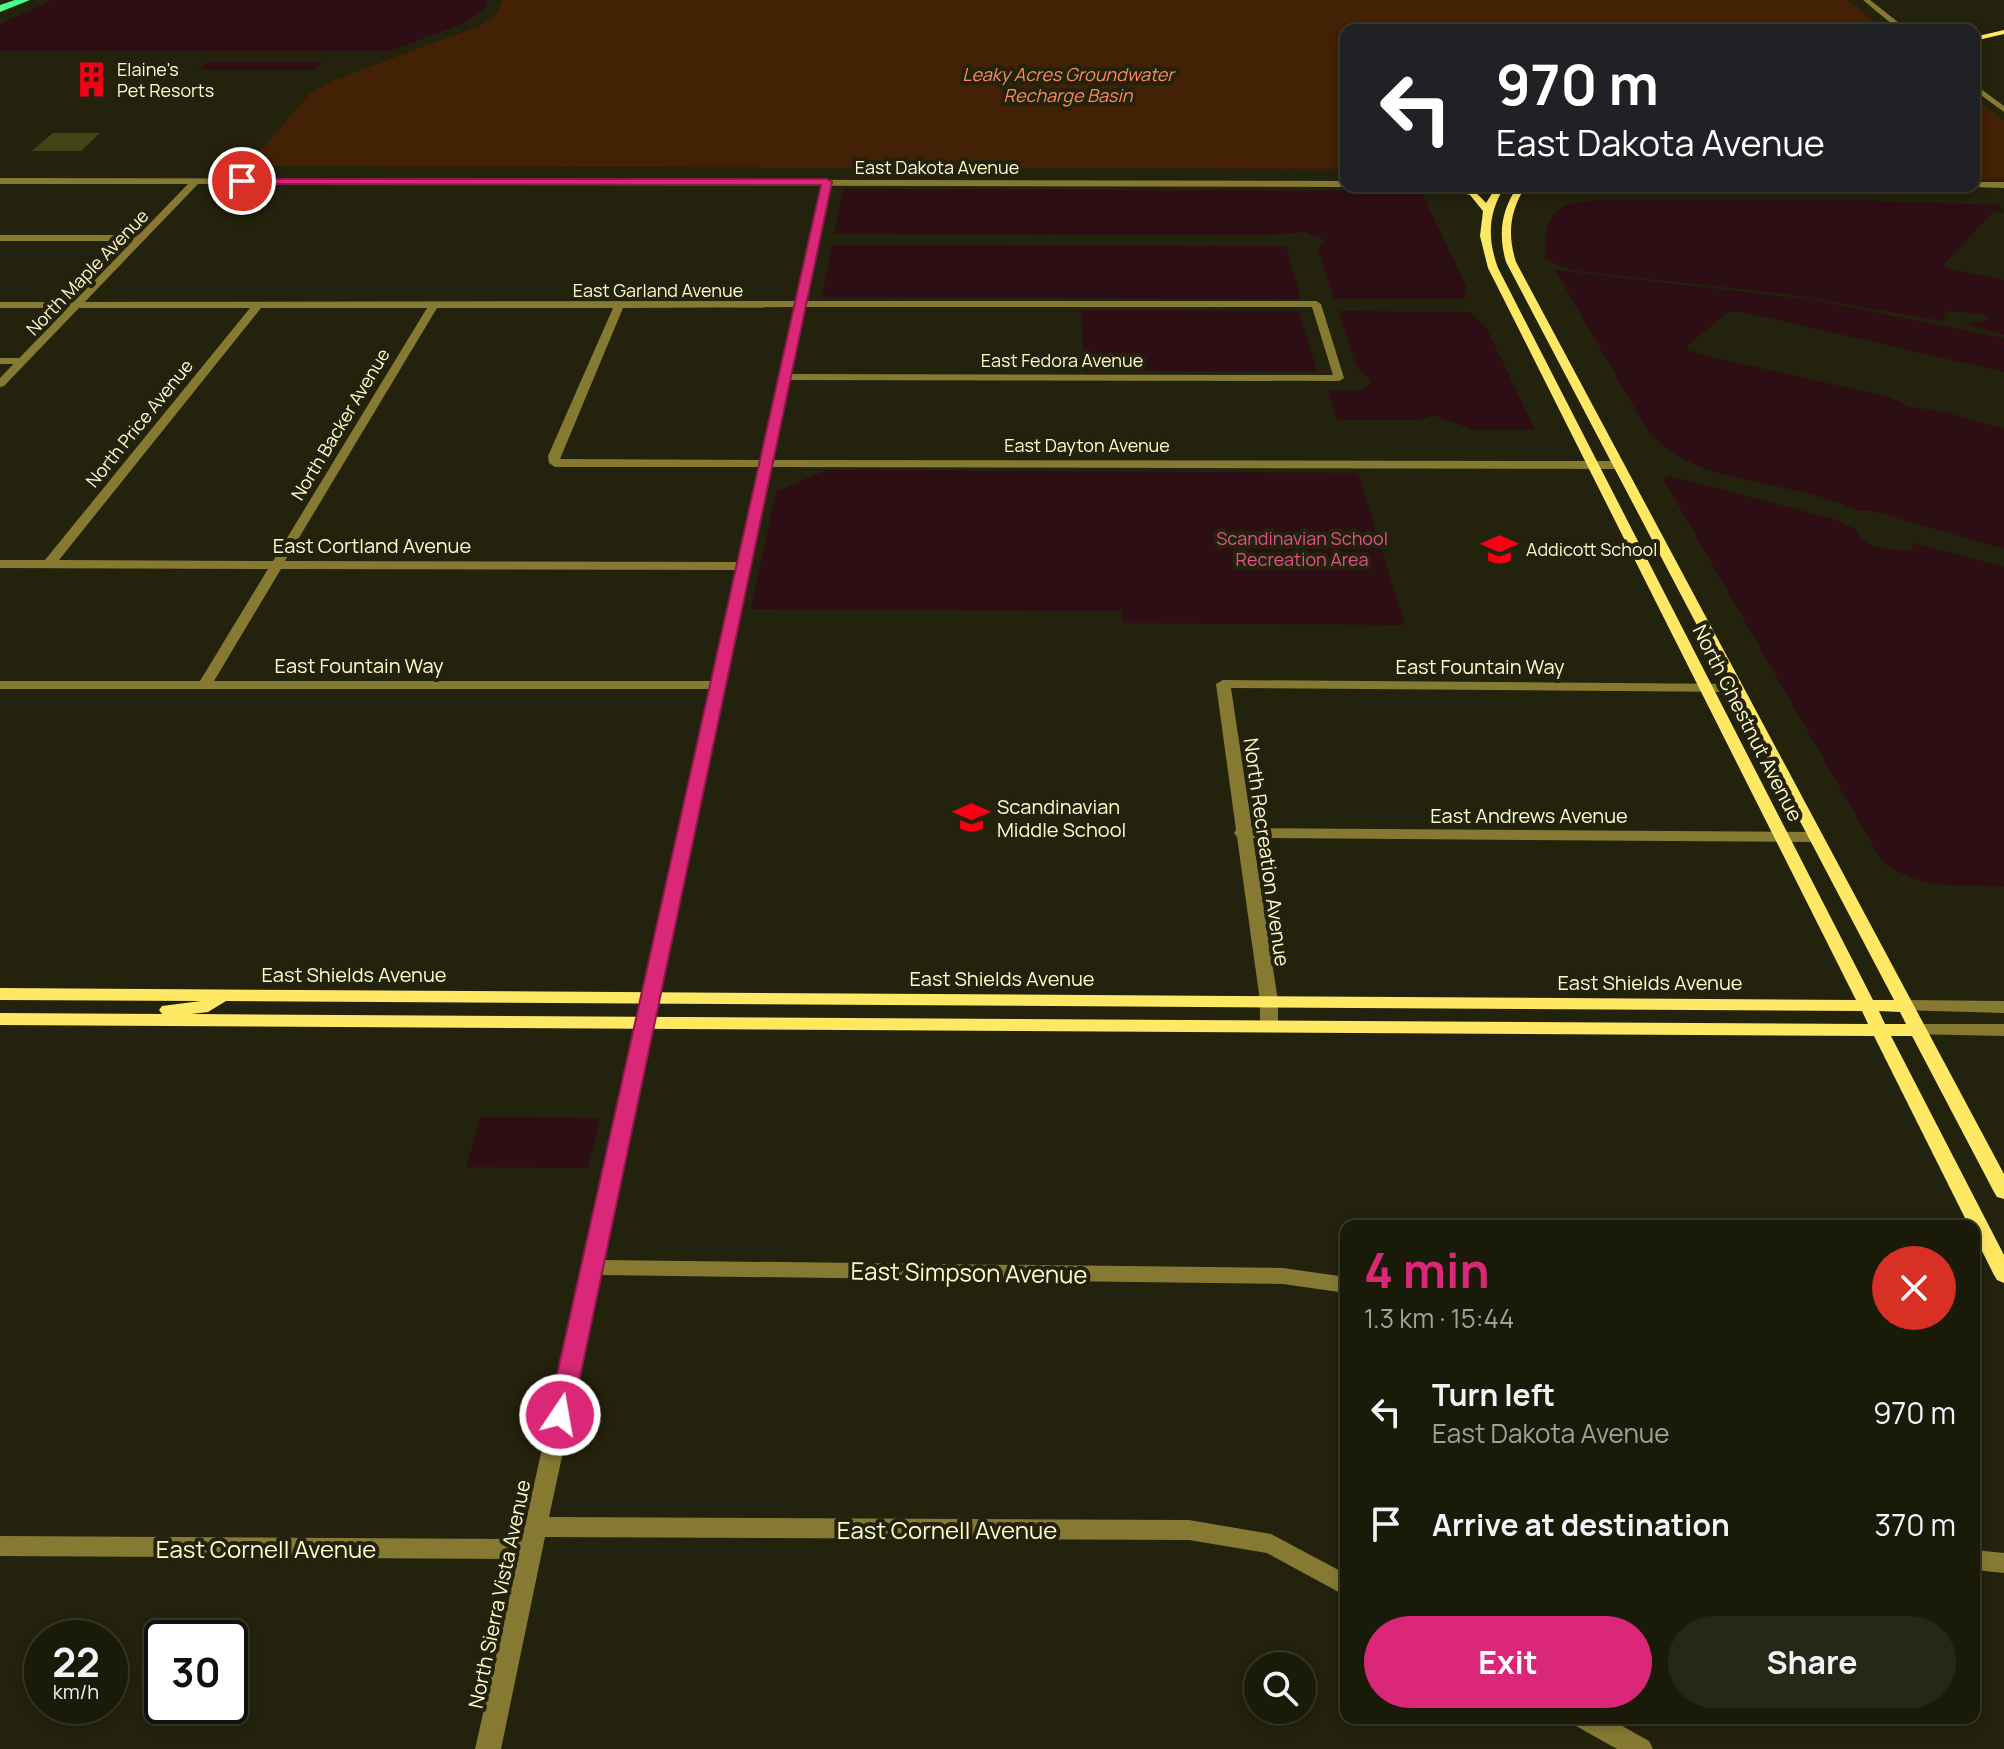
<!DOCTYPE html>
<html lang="en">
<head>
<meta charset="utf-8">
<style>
	body { margin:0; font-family:Manrope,sans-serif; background:#272717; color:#f1f3f6; height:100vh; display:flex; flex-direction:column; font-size:30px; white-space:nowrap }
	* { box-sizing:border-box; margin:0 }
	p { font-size:26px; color:#9fa19c }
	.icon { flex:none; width:44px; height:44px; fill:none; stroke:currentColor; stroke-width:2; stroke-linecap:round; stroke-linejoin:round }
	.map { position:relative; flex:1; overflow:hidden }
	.sheet { position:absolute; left:1340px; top:1220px; width:640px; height:504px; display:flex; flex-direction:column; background:#1a1a09; border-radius:16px; box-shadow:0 4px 12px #0003,0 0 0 2px #38382a }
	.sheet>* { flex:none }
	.hud { position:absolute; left:1340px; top:24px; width:640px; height:168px; border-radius:16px; box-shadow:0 4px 12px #0003,0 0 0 2px #38382a; background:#202124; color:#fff; overflow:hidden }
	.tools { position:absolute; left:1244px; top:1652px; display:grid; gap:16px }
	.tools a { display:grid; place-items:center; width:72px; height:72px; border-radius:50%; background:#1a1a09; box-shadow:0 4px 12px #0003,0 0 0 2px #38382a; font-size:40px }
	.speed { position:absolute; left:24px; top:1620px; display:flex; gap:16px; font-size:40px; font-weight:700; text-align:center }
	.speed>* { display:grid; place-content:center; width:104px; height:104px; border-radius:50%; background:#1a1a09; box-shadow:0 4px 12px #0003,0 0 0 2px #38382a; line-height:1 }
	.speed small { font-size:20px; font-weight:400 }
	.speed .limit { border:4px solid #111; border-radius:12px; background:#fff; color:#111 }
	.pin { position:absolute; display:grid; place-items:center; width:68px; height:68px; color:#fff; margin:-34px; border:4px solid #fff; border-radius:50%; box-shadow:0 2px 8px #0007 }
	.me { position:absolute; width:88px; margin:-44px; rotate:12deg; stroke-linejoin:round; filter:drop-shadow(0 0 6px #0008) }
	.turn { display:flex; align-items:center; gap:28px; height:168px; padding:0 24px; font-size:36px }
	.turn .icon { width:104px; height:104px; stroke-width:2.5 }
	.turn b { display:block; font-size:56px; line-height:68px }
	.round { display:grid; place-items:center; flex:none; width:84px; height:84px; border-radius:42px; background:#272717 }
	.headline { display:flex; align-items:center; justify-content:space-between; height:136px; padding:0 24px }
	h1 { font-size:48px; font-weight:700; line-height:60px; color:#db2777 }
	.primary-button { display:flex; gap:16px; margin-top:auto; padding:16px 24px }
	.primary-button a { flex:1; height:92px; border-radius:48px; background:#db2777; color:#fff; font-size:32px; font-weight:700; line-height:92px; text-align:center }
	.primary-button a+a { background:#272717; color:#f1f3f6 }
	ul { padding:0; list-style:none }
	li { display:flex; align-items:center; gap:24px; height:112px; padding:0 24px }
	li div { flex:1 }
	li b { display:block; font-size:30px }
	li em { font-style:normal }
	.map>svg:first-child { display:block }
</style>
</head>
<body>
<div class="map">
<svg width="2004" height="1749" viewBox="0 0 2004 1749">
	<rect width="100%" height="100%" fill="#23220c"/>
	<!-- green -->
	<path fill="#2d0e15" d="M53,0H487L485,8L462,24L389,51H0V24Z
		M208,62H322L314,70H198Z
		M843,189L1421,191L1466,286L1465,299H1334L1318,251L1325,240L1304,232L1268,235L834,234Z
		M1608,200H1848L2000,205L2004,213L1995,210L1943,265L1955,270L2004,280V335L1966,324L1992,319L1982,314L1946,311L1943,321L1780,293L1601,274L1572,270L1545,259C1545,205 1557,203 1608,200Z
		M832,245L1286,246L1301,299L822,297Z
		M1555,270L1814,300L2004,338V372L1743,312H1729L1687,345L1688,350L1702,355L1889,397L1911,407L1944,412L2004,429V549L1873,511H1857C1789,476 1702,491 1648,431Z
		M1081,310L1299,311L1317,371H1085Z
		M1338,311L1470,312L1486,327L1535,430H1473L1434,415L1420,420H1337L1328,389C1342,392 1363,394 1372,381L1356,366Z
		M826,470L1358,473L1405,625L1123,623L1121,611L751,609L776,492Z
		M1669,476L1834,519L1855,529C1866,551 1889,550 1912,550L1914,543L2004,567V887C1953,882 1928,894 1882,861L1664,480Z
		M481,1117L600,1118L588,1168L466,1167Z"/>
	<!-- water -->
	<path fill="#422105" d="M503,0H1848L1885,30H1346V169L264,166L251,161L310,94L331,81L479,26L496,16Z
		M1974,97L2004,121V179H1974Z"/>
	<!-- building -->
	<path fill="#444516" d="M53,133H100L81,151H32Z"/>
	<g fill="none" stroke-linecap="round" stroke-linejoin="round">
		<!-- minor -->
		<path fill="#867a32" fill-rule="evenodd" d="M1863,0H1870L1908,30H1899Z
			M1974,84L2004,106V112L1974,90Z
			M827,179L831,182L806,301H1316L1321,304L1344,378L1339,381L790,380L773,460L1619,461L1625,465L1619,469L771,467L604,1260L1283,1268L1346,1277V1293L1283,1284L601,1275L549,1517L1189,1520L1271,1534L1346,1574V1596L1267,1553L1189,1540L545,1537L501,1749H475L518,1559L0,1556V1536L522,1539L710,689H0V681H200L268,569L0,568V560H45L250,308H0V302L796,301L823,182ZM795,307L761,460L560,459L623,308ZM805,307H1312L1333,375L791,374ZM261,308H427L273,561L59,560ZM437,308H613L548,456L549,463L555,467H759L738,562L285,561ZM281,569L737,570L712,681H214Z
			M0,235H141L146,238L141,241H0Z
			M0,358H23L28,361L23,364H0Z
			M1223,680L1737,684L1744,688L1737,692L1231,688L1252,828L1815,832L1823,837L1815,842L1253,838L1278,1001V1025L1275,1029H1263L1260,1025V1001L1237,837L1234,833L1236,830L1216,684Z
			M1974,1550L2004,1553V1573L1974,1570Z
			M1573,1718H1608L1649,1741L1653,1749H1617L1576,1726Z"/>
		<!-- tertiary -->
		<path fill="#867a32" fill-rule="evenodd" d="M0,178L1346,181V186H1349L1346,187L198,184L4,386L0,387V378L188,184H0Z
			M1974,182H2004V188L1971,187L1974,186Z
			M1906,1000L2004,1001V1013L1900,1010L1897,1006Z
			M1918,1024H2004V1036L1912,1034L1909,1030L1912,1026Z"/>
		<!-- secondary -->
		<path fill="#ffe864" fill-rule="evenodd" d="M2004,30V34L1974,41V37Z
			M1442,186C1462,186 1473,187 1486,203L1497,186H1505C1488,213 1487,238 1498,268L1873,1000H1894L1506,262C1498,234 1501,210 1518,186H1526C1510,210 1507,234 1516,262L2004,1174V1199L1997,1197L1994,1192L1912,1036H1891L2004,1255V1283L1997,1280L1994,1275L1974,1235V1226H1969L1874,1036L0,1025V1013L162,1014L159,1010L162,1006L201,1001L0,1000V988L1856,1000L1488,268L1480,236L1483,211L1470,195ZM226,1001L1862,1011L1868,1024L191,1014L208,1012ZM1879,1011L1900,1012L1906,1024H1885Z"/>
		<!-- motorway -->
		<path fill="#48ff87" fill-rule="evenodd" d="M15,0H30L0,12V5Z"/>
	</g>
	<!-- route -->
	<path fill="#db2777" stroke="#8e194d" stroke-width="2" d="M239,179H827L832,182L572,1415L569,1422L560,1425L551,1422L548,1415L821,185L242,184L239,183Z"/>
	<!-- icons -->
	<defs>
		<symbol id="building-bare" viewBox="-9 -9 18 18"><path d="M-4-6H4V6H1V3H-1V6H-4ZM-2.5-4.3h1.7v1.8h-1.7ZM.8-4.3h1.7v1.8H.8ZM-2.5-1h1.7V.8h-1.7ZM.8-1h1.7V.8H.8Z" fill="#f80013" stroke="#23220c" stroke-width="2.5" paint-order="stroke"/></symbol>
		<symbol id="school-bare" viewBox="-9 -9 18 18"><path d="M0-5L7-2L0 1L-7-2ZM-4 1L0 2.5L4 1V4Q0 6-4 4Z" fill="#f80013" stroke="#23220c" stroke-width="2.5" paint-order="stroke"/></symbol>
	</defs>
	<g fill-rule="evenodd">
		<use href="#building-bare" x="66" y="54" width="51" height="51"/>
		<use href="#school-bare" x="1474" y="524" width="51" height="51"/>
		<use href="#school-bare" x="946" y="792" width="51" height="51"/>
	</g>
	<g text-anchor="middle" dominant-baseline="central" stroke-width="8" stroke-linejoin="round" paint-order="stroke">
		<!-- far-poi labels -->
		<g font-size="18" fill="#fffccd" stroke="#23220c" text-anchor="start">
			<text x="117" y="69">Elaine's<tspan x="117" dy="21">Pet Resorts</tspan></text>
			<text x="1526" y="549">Addicott School</text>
		</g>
		<!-- far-water labels -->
		<g font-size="18" font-style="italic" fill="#ff8a5b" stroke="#23220c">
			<text x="1068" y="74">Leaky Acres Groundwater<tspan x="1068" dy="21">Recharge Basin</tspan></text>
		</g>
		<!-- far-street labels -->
		<g font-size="18" fill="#fffccd" stroke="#23220c">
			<text x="937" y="167">East Dakota Avenue</text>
			<text transform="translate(87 272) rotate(-46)">North Maple Avenue</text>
			<text x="658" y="290">East Garland Avenue</text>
			<text x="1062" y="360">East Fedora Avenue</text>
			<text transform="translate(139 423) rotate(-51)">North Price Avenue</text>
			<text transform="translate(340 424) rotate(-59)">North Backer Avenue</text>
			<text x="1087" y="445">East Dayton Avenue</text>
		</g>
		<!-- far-park labels -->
		<g font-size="18" fill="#e94f90" stroke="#23220c">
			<text x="1302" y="538">Scandinavian School<tspan x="1302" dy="21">Recreation Area</tspan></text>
		</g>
		<!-- street labels -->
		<g font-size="20" fill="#fffccd" stroke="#23220c">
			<text x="372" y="545">East Cortland Avenue</text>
			<text x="359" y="665">East Fountain Way</text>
			<text x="1480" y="666">East Fountain Way</text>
			<text transform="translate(1748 723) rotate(63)">North Chestnut Avenue</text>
			<text x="1529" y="815">East Andrews Avenue</text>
			<text transform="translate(1267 852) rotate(82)">North Recreation Avenue</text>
			<text x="354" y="974">East Shields Avenue</text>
			<text x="1002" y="978">East Shields Avenue</text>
			<text x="1650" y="982">East Shields Avenue</text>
			<text transform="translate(499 1594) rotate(-78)">North Sierra Vista Avenue</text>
		</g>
		<!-- poi labels -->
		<g font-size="20" fill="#fffccd" stroke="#23220c" text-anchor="start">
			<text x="997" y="806">Scandinavian<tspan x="997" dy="23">Middle School</tspan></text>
		</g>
		<!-- near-street labels -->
		<g font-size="24" fill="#fffccd" stroke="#23220c">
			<text transform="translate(969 1272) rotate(1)">East Simpson Avenue</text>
			<text x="947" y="1529">East Cornell Avenue</text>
			<text x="266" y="1548">East Cornell Avenue</text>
		</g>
	</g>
</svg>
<div class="tools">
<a><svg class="icon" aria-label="search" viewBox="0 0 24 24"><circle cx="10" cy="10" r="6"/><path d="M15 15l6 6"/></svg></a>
</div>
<div class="speed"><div>22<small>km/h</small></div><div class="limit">30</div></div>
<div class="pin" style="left:242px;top:181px;background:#d93025"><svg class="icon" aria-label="arrive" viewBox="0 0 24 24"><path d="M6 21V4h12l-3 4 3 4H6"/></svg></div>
<svg class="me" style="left:560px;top:1415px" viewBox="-20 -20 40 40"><circle r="17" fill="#db2777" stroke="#fff" stroke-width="3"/><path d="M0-11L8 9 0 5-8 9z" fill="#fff"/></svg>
<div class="hud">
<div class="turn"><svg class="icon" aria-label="left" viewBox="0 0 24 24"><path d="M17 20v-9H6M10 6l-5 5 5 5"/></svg><div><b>970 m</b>East Dakota Avenue</div></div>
</div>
<section class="sheet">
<div class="headline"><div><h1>4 min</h1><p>1.3 km · 15:44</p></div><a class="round" style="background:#d93025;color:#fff"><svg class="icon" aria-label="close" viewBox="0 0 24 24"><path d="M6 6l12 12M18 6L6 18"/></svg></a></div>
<ul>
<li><svg class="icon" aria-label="left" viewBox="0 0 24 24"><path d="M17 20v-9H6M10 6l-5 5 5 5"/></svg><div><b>Turn left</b><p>East Dakota Avenue</p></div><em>970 m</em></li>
<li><svg class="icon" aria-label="arrive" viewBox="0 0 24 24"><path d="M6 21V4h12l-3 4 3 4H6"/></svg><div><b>Arrive at destination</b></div><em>370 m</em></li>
</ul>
<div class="primary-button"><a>Exit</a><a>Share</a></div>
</section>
</div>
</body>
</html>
